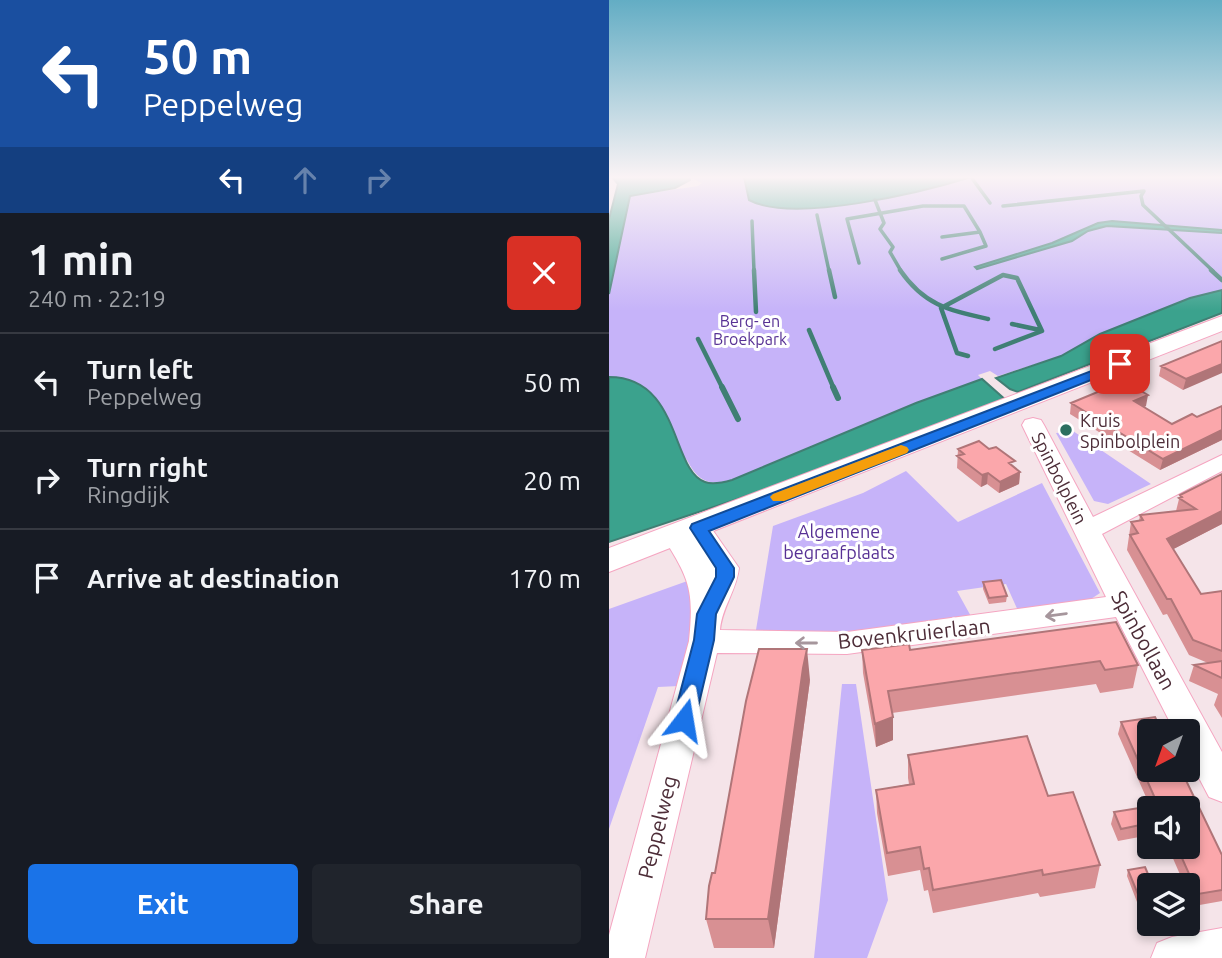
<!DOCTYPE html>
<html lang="en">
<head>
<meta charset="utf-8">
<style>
	body { margin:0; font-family:Ubuntu,sans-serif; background:#20242c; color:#f1f3f6; height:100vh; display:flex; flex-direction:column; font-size:26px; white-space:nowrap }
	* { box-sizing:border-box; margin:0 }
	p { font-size:23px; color:#9ea1a6 }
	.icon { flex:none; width:38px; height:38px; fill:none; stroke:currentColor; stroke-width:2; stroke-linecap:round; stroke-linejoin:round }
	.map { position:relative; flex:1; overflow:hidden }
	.sheet { display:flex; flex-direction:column; background:#171b24; width:609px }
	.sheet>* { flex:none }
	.banner { background:#1a4fa0; color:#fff; overflow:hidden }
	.needle { width:46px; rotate:221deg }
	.fabs { position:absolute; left:528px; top:719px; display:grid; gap:14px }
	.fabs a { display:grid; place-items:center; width:63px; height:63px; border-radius:7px; background:#171b24; box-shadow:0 4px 10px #0003; font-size:35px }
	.pin { position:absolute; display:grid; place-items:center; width:60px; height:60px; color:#fff; margin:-30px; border-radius:14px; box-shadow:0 4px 10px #0006 }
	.me { position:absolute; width:77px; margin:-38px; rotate:14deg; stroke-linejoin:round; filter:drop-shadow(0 0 5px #0008) }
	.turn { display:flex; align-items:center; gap:24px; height:147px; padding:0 28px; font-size:32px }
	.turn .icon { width:91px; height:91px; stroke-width:2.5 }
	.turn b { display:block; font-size:49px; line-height:60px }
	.lanes { display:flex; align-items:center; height:66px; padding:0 28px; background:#0003; justify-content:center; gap:35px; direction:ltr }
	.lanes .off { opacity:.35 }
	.round { display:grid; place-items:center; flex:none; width:74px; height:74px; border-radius:7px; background:#20242c }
	.headline { display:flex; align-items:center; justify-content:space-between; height:119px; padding:0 28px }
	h1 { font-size:42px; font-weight:700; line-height:52px }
	.primary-button { display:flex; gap:14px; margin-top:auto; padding:14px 28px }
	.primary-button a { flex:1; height:80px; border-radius:7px; background:#1a73e8; color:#fff; font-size:28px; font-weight:700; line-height:80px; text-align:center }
	.primary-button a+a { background:#20242c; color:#f1f3f6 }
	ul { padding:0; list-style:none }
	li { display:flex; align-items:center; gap:21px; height:98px; padding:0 28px; border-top:2px solid #363941 }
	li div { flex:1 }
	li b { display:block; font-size:26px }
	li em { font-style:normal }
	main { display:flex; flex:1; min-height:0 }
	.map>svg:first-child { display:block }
</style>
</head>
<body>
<main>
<section class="sheet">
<div class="banner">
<div class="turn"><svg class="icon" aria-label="left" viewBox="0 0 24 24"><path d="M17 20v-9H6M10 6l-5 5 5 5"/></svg><div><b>50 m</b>Peppelweg</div></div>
<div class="lanes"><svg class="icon" aria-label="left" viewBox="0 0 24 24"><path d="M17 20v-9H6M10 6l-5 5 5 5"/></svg><svg class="icon off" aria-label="ahead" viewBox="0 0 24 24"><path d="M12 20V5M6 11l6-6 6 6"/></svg><svg class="icon off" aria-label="right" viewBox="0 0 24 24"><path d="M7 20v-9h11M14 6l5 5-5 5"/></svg></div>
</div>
<div class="headline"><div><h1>1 min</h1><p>240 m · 22:19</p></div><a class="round" style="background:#d93025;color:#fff"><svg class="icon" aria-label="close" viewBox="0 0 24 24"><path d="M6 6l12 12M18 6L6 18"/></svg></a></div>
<ul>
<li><svg class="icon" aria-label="left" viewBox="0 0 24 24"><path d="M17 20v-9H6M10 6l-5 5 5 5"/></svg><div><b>Turn left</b><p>Peppelweg</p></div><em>50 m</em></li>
<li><svg class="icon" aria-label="right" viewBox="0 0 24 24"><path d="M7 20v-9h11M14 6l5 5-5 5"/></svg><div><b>Turn right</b><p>Ringdijk</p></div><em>20 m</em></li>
<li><svg class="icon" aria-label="arrive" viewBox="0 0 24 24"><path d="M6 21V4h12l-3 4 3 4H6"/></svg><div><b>Arrive at destination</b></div><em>170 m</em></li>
</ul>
<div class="primary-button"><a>Exit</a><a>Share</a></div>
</section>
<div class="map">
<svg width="613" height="958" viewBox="0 0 613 958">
	<rect width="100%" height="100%" fill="#f5e4e9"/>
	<!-- green -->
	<path fill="#c6b3f9" d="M80,177H135L137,189L178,209L297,195L362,177H613V299L499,331L452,356L389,376L381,371L369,375L373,379L307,403L141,473C113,484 94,492 78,460L7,377H0V294L21,196L89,186L93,183Z
		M464,431L542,484L499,504L485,501L447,433Z
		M297,471L349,522L433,483L491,593L476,603L410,613L397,584L348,591L364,620L264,634L146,636L164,526L254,493Z
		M84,579C88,615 79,651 70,686L49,687L0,829V609Z
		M233,684H247L279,900L258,958H205Z"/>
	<!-- water -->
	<path fill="#3ba28d" stroke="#407f74" stroke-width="2" d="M3,177H80L81,180L66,188L21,196L0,294V219L9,184Z
		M135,177H362C314,192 184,224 140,200Z
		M503,221L613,230V233L498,226L479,231L463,241L368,269L366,267L443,243L489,223Z
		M613,290V313L409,392L401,389L387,378L452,356L491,334L581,298Z
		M0,377C72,377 62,471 96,482C104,485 116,482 123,480L307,403L373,379L399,402L284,447L0,542Z"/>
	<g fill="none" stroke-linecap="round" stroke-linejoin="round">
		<!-- stream-far2 -->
		<path stroke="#407f74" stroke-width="3.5" d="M362,177L381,203
			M266,200L275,223L271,229L284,247L281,252L292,271
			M394,206L535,191L532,196L534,205L604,271
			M208,215L220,271
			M143,221L145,271
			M333,259L377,246L371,232
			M250,263L238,219L314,206H355L371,232L333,237"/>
		<!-- stream-far1 -->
		<path stroke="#407f74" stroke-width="4.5" d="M145,270L147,312
			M220,270L226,297
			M291,270C315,305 339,310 379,319
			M602,270L613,280
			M332,308L394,275L408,278L433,331L386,349
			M332,308L348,353L359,356
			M403,324L431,330
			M200,330L225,389
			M89,339L114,389"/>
		<!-- stream -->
		<path stroke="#407f74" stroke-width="6" d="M113,387L129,419
			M224,387L229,398"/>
		<defs>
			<path id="minor" d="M424,418L432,420L435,425L484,517L613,455V471L493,534L613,752V802L600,797L579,757V732H566L507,617L238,654L108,653L36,958H0V935L80,641C85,590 81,580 54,537L58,531C70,527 76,530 83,540L76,528L80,522L89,519L98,522L130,568C127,592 113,607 111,630L238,632L497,597L413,425L416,420Z
				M613,928V958H542L548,943L563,937Z"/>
			<path id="tertiary" d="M613,316V331L0,572V548Z"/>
		</defs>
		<!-- minor casing -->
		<use href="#minor" stroke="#f5a5c1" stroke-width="2"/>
		<!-- tertiary casing -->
		<use href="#tertiary" stroke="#f5a5c1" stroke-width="2"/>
		<!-- minor -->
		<use href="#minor" fill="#fff" fill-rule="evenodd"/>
		<!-- tertiary -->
		<use href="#tertiary" fill="#fff" fill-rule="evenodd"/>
	</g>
	<!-- wall -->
	<path fill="#d89093" d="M613,341L574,390L550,376L552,366Z
		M462,403L537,406L535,407L563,424L588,417L613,406V440L551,470L461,414Z
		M349,449L405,468L411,472L410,484L390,493L378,484L372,487L348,468Z
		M613,474V524L564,549L592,594L613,591V718L605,705L609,694L580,681L585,665L599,663L580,655L558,614L554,615L518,550L522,522L530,521L531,515L567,511L571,495Z
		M374,582L398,596L397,602L380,604L374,589Z
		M507,622L529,665L524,688L491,693L487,684L283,713L284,740L267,747L254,673L253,650H301Z
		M201,680L165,948H105L97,919L106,873Z
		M546,717L553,732H541V770H572L613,855V901L585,906L579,893V886H576L559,847H579V808H541V835L509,841L502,824L505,812L541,806L509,734L512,722Z
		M299,755L439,796L491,865L486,888L431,897L429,893L324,913L319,890L315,891L311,870L279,876L268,813L267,790L300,784L299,778Z
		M519,870L541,886V914L533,915L518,876Z"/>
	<!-- shaded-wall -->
	<path fill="#b07578" d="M613,364V373L574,390L577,379Z
		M539,395L537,406L524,412L525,401Z
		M613,430V440L551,470L554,459Z
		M411,472L410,484L390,493L391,482Z
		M379,473L378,484L372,487L373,475Z
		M613,511V524L555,554L558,539Z
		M198,649L201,680L165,948L159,919L194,668Z
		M284,717V740L267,747L266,724Z"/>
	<!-- building -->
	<path fill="#fba7ab" stroke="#b07578" stroke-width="2" d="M613,341V364L577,379L552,366Z
		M515,381L539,395L525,401L563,424L583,414L588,417L613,406V430L554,459L462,403Z
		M370,441L380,449L387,447L406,461L400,463L411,472L391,482L379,473L373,475L348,456L355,454L349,449Z
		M613,474V511L558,539L592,594L613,591V651L584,640L562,599H558L521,535L529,533L522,522L534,520L531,515L587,509L570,498L573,497L571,495Z
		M392,580L398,596L380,598L374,582Z
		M507,622L529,665L496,670L491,661L279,691L284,717L266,724L253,650L300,644L301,650Z
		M150,649H198L194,668L159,919H97L100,886L103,873H106L137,701Z
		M613,661V678L585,665Z
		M546,717L553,732H541V770H572L613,855V890L589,894L568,847H579V808H541V823L512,829L505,812L549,805L512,722Z
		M418,736L439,796L464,792L491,865L434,875L433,870L324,890L320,868L315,869L311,847L278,853L267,790L305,784L299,755Z
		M536,867L544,886H541V908L535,909L519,870Z"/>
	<!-- one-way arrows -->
	<defs><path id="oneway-shaft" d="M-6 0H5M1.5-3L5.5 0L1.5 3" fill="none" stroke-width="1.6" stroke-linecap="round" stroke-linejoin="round" transform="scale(1.75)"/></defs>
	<g stroke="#a6969c">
		<use href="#oneway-shaft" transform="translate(447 615) rotate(172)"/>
		<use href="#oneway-shaft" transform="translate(197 643) rotate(-180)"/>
	</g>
	<!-- sky -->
	<linearGradient id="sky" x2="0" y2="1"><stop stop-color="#63adc4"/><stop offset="0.57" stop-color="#faf3f5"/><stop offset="1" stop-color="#faf3f5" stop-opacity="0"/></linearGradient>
	<rect width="613" height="311" fill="url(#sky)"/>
	<!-- route -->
	<path fill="#1a73e8" stroke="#114b97" stroke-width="2" d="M511,360L517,364L515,367L100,531L125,568V577L107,614L105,640L86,720L82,726L75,729L67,726L64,720L85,640L88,614L107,577V568L81,528L83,524Z"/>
	<!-- slow -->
	<path fill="#f59e0b" d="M292,445L298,447L300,450L298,453L175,501H164L161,497L164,494Z"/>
	<!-- markers -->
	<circle fill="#2c6f61" stroke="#fff" stroke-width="2.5" cx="457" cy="430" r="7"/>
	<g text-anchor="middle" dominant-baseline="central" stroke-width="6" stroke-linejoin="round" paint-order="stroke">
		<!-- far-park labels -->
		<g font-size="16" fill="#573194" stroke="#fff">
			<text x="141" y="321">Berg- en<tspan x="141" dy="18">Broekpark</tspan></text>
		</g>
		<!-- poi labels -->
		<g font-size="18" fill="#4d2d38" stroke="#fff" text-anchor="start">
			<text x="471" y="420">Kruis<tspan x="471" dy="21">Spinbolplein</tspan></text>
		</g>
		<!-- street labels -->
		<g font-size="18" fill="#4d2d38" stroke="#fff">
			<text transform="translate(451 478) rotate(63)">Spinbolplein</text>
		</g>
		<!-- park labels -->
		<g font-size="18" fill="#573194" stroke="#fff">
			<text x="230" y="531">Algemene<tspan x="230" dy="21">begraafplaats</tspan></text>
		</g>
		<!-- near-street labels -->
		<g font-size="21" fill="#4d2d38" stroke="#fff">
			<text transform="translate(305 633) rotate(-6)">Bovenkruierlaan</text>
			<text transform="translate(535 640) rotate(61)">Spinbollaan</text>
			<text transform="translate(48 827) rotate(-76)">Peppelweg</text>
		</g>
	</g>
</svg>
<div class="fabs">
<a><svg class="needle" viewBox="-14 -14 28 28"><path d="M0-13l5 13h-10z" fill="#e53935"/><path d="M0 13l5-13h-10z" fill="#9ea1a6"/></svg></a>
<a><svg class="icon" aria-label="sound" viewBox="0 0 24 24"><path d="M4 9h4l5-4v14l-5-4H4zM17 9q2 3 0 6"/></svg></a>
<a><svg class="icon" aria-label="layers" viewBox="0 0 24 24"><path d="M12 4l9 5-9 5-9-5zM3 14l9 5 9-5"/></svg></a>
</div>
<div class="pin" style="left:511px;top:364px;background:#d93025"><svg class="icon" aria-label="arrive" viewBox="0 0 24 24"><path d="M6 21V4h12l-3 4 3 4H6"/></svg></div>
<svg class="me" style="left:75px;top:720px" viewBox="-20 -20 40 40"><path d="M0-17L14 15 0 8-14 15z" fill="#1a73e8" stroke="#fff" stroke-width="4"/></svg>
</div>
</main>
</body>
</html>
